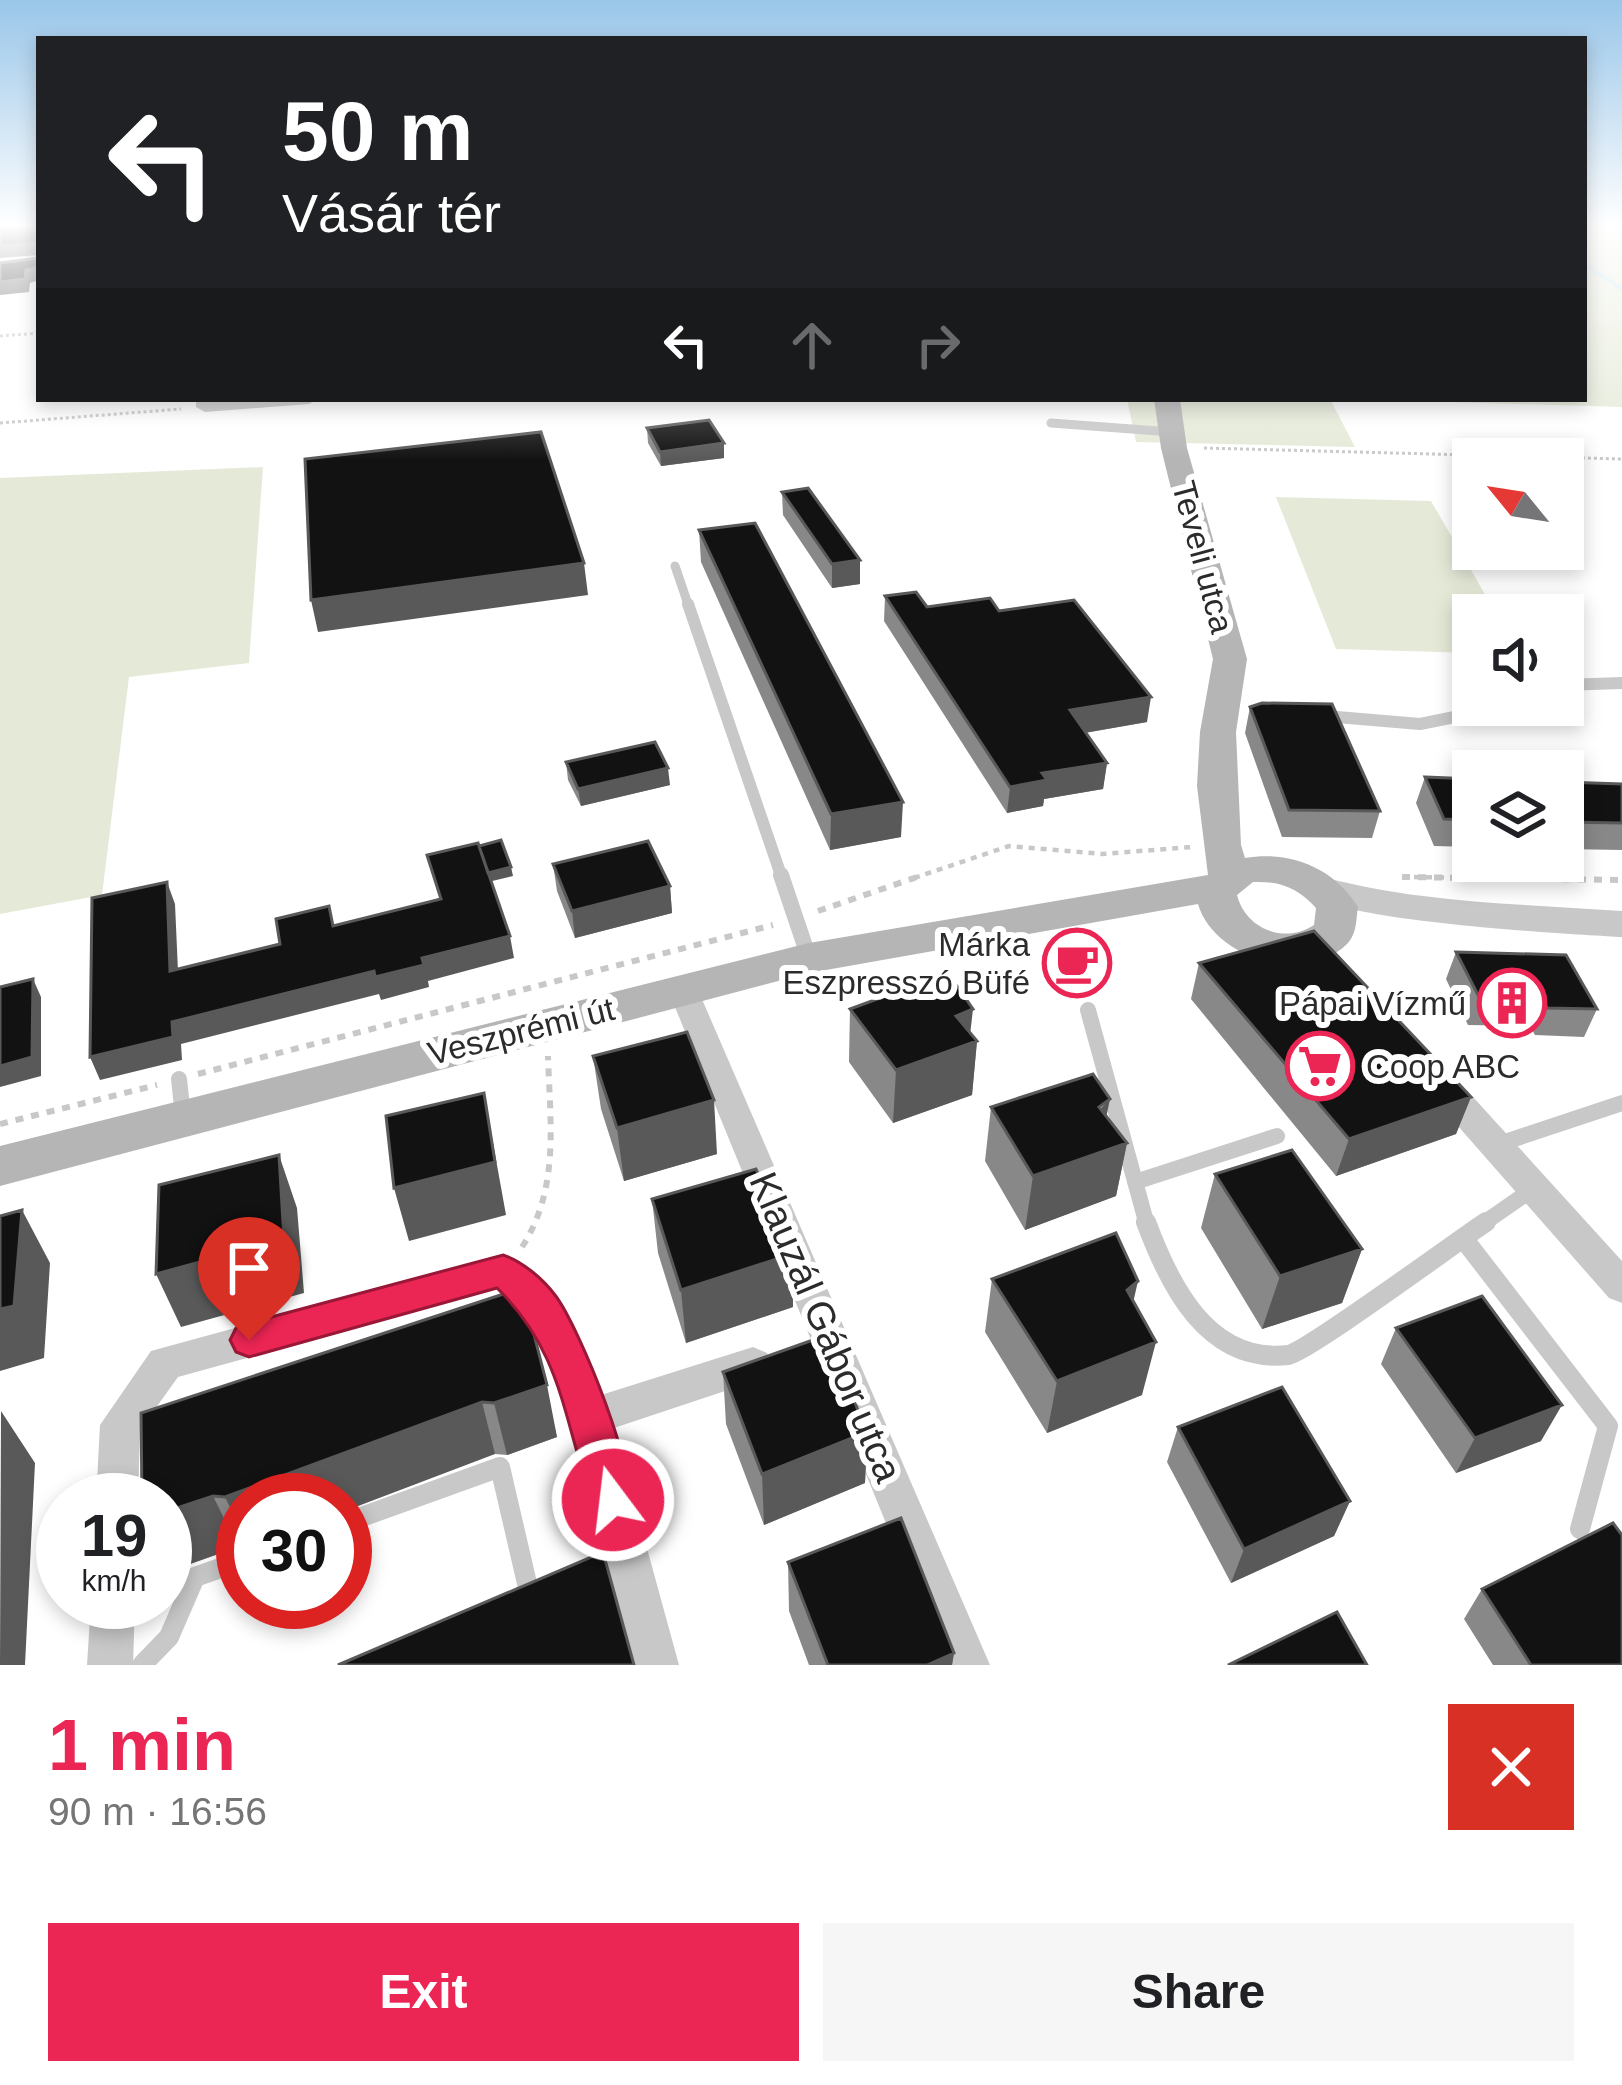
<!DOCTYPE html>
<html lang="en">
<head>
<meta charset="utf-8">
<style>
	body { margin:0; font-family:Arial,sans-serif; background:#f6f6f6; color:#202124; height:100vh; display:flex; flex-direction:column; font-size:45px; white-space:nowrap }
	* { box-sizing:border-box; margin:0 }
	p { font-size:39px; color:#757577 }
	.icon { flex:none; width:66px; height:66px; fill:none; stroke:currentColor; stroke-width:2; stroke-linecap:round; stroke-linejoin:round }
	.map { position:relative; height:1665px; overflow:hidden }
	.drawer { display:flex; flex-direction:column; background:#fff; flex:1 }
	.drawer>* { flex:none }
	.guide { position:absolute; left:36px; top:36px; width:1551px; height:366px; border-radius:0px; box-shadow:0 6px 18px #0003; background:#202124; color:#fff; overflow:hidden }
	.needle { width:78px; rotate:300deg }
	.fabs { position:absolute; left:1452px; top:438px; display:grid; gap:24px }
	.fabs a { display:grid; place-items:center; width:132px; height:132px; border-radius:0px; background:#fff; box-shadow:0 6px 18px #0003; font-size:60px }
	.speed { position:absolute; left:36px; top:1473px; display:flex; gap:24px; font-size:60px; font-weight:700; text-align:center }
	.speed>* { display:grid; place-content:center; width:156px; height:156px; border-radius:50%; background:#fff; box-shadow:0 6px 18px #0003; line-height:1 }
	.speed small { font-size:30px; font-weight:400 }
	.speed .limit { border:18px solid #d22; background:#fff; color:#111 }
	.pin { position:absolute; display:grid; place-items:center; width:102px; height:102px; color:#fff; margin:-123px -51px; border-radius:50% 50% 50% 0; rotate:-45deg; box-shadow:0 0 12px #0007 }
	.pin .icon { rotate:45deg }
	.me { position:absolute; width:132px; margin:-66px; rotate:345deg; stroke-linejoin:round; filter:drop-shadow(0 0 9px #0008) }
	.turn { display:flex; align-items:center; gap:42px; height:252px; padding:0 48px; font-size:54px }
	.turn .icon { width:156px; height:156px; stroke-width:2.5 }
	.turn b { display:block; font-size:84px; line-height:102px }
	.lanes { display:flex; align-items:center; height:114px; padding:0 48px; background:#0003; justify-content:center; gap:60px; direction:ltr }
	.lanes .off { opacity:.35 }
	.round { display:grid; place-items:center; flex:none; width:126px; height:126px; border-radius:0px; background:#f6f6f6 }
	.head { display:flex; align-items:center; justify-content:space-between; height:204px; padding:0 48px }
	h1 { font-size:72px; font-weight:600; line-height:90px; color:#eb2554 }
	.cta { display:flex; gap:24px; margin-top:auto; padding:24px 48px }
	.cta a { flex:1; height:138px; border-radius:0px; background:#eb2554; color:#fff; font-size:48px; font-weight:600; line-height:138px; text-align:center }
	.cta a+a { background:#f6f6f6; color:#202124 }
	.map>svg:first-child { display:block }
</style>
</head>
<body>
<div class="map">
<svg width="1622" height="1665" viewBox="0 0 1622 1665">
	<rect width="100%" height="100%" fill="#fff"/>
	<!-- green -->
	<path fill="#e5ead8" d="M1584,226H1622V407L1350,399H1584Z
		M1127,399H1330L1355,447L1136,442Z
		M263,467L249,663L129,677L102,895L0,914V478Z
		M1276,497L1431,501L1497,615H1473V653L1336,649Z"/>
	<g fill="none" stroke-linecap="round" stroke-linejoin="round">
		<!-- stream -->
		<path stroke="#c2e2eb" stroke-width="4.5" d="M1584,264L1622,289"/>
		<!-- path-far2 -->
		<path stroke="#c8c8c8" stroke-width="3" stroke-dasharray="3 3" stroke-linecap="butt" d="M0,336L39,333
			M0,423L181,409
			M1204,448L1622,459"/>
		<!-- path-far1 -->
		<path stroke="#c8c8c8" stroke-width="4.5" stroke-dasharray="6 6" stroke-linecap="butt" d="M1402,877L1499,878
			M914,878L1009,846L1102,854L1192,847"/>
		<!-- path -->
		<path stroke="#c8c8c8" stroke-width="6" stroke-dasharray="8 8" stroke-linecap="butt" d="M1402,877L1622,880
			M818,911L923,875
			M198,1074L773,925
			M0,1124L157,1085
			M522,1247C560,1188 550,1123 548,1056"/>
		<!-- service-far3 -->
		<path stroke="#c8c8c8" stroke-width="9" d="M1051,423L1172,432
			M675,566L689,607"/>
		<!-- service-far2 -->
		<path stroke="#c8c8c8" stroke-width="12" d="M688,604L782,878
			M1563,685L1622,683
			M1325,716L1420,724L1514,705"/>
		<!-- service-far1 -->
		<path stroke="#c8c8c8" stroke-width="16" d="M781,875L809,958
			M1088,1010L1147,1225
			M179,1079L183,1116
			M1496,1145L1622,1103
			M1135,1182L1277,1136
			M1481,1225L1533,1189"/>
		<!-- service -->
		<path stroke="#c8c8c8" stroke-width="20" d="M1146,1222C1169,1284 1207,1364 1288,1355C1307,1352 1457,1241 1486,1222
			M1463,1238L1608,1426L1580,1529
			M345,1523L500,1467L529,1592L524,1594
			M142,1665L169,1637L195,1577L243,1560"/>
		<!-- minor -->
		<path fill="#c8c8c8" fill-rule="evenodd" d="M196,399H318L309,404L205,412L196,407Z
			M683,979L694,982L698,990L990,1665H944L668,990L672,982Z
			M1441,1072L1453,1075L1622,1261V1303L1609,1298L1429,1093L1425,1084L1429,1075Z
			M503,1255C560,1275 578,1345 601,1395L753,1347L767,1353L772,1365L767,1377L614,1428L679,1665H633L571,1417L528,1318L497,1289L178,1377L140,1430L138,1500H96L100,1425L151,1351Z
			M91,1602H135L133,1665H87Z"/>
		<!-- tertiary -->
		<path fill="#c8c8c8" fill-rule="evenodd" d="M1323,877C1419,903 1523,904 1622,911V937C1573,934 1325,922 1304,889L1310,880Z"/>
		<!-- secondary -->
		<path fill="#b5b5b5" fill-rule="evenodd" d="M1154,399H1180L1187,448L1247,659L1236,732L1241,845L1245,858C1290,850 1334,868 1358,907C1356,919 1357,933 1348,943C1306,986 1214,959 1198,904L809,973L0,1186V1146L809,943L1208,875L1197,786L1200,732L1213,659L1161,448ZM1253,882C1280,881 1298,888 1316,908L1314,925C1284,945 1245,928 1237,895Z"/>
	</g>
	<!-- wall -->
	<path fill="#888" d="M647,428L724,458L661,466L648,443Z
		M782,492L860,560V584L832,588L783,515Z
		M699,530L901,837L830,850L701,562Z
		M885,596L927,607L999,611L1147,722L1085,733L1107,763L1103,789L1044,799L1043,806L1007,813L884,621Z
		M1250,707L1380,811L1372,838L1282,837L1245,733Z
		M566,762L670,785L581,806L568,780Z
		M1425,777L1473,779V847L1434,846L1416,803Z
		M1563,782L1622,784V850L1563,849Z
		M553,864L670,886L672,913L575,938L557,891Z
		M1456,952L1597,1009L1584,1037L1535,1035L1530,1026L1468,1025L1446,979Z
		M1199,963L1471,1097L1456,1134L1336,1176L1191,999Z
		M850,1009L970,1033L977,1041L972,1095L893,1123L849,1062Z
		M593,1056L717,1154L624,1181L601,1109Z
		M991,1107L1106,1116L1127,1143L1116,1196L1025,1230L985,1161Z
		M1215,1174L1362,1249L1342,1303L1262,1329L1201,1228Z
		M652,1199L792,1254L793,1307L686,1343L658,1253Z
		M992,1279L1133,1302L1142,1395L1047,1433L985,1332Z
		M522,1288L557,1437L507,1455L495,1454L243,1500V1547H238L190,1564L171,1576L165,1500Z
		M1396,1328L1541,1441L1456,1473L1381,1364Z
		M723,1372L867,1432L865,1483L764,1525L726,1424Z
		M1178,1427L1350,1501L1334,1536L1231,1583L1167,1462Z
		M788,1562L954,1653L952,1665H809L789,1611Z
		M1482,1589L1622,1665H1493L1464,1619Z"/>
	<!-- shaded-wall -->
	<path fill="#595959" d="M35,243L39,255L0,258V246Z
		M39,267V280L30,283L29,292L0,295V282Z
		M724,443V458L661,466L660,452Z
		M860,560V584L832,588V564Z
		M584,563L588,595L318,632L311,600Z
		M1151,697L1147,722L1066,736L1070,710Z
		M1107,763L1103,789L1044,799L1043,806L1007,813L1010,787L1042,773Z
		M668,768L670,785L581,806L578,789Z
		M903,802L901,837L830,850L831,814Z
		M511,867L513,876L488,882L487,873Z
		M167,882L175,904L179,994L170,971Z
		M670,886L672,913L575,938L572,911Z
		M510,936L514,958L428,981L429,987L381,1000L379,994L181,1044L182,1060L100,1080L90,1057L172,1022Z
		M33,979L41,997V1076L0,1087V1066Z
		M973,1009L969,1044L977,1041L972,1095L893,1123L896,1070L956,1016Z
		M484,1093L506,1215L409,1241L394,1188Z
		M1471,1097L1456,1134L1336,1176L1349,1139Z
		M1110,1099L1099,1152L1127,1143L1116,1196L1025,1230L1033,1176Z
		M714,1100L717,1154L624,1181L617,1128Z
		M279,1155L297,1208L304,1293L181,1327L156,1274Z
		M22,1210L50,1263L44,1358L0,1371V1309Z
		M1362,1249L1342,1303L1262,1329L1280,1276Z
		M792,1254L793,1307L686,1343L681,1290Z
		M1138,1281L1126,1334L1127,1290Z
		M1156,1342L1142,1395L1047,1433L1057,1381Z
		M547,1385L557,1437L507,1455L494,1403Z
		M482,1402L495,1454L345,1511V1500H243V1534L225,1497Z
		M1562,1405L1541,1441L1456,1473L1475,1438Z
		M1,1411L35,1463L25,1665H0Z
		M867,1432L865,1483L764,1525L762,1474Z
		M213,1496L238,1547L190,1564L171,1576L165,1566V1512Z
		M1350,1501L1334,1536L1231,1583L1244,1549Z
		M954,1653L952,1665H927Z"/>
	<!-- building -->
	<path fill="#121212" stroke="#595959" stroke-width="3" d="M0,226H39V246L35,243L0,246Z
		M39,253V267L26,270L25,279L0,282V263L38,258Z
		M709,420L724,443L660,452L647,428Z
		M541,432L584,563L311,600L305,459Z
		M808,488L860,560L832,564L782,492Z
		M755,523L903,802L831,814L699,530Z
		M916,592L927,607L990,598L999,611L1074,600L1151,697L1070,710L1107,763L1042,773L1047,780L1010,787L885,596Z
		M1262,703L1332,704L1380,811L1289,810L1250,707Z
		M655,742L668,768L578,789L566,762Z
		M1425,777L1473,779V820L1444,819Z
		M1563,782L1622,784V823L1563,822Z
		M501,840L511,867L488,873L479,846Z
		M648,841L670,886L572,911L553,864Z
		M478,843L510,936L422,958L424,965L375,977L374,971L172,1022L173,1037L90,1057L92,898L167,882L170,971L280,944L276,919L329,906L333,926L441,899L427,855Z
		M1314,931L1471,1097L1349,1139L1199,963Z
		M1456,952L1566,955L1597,1009L1547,1008L1542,998L1479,997Z
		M948,973L973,1009L956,1016L977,1041L896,1070L850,1009Z
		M33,979L32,1057L0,1066V987Z
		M687,1032L714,1100L617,1128L593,1056Z
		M1093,1074L1110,1099L1099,1107L1127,1143L1033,1176L991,1107Z
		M484,1093L495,1162L394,1188L386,1116Z
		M1292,1150L1362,1249L1280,1276L1215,1174Z
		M279,1155L284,1239L156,1274L159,1185Z
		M756,1169L792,1254L681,1290L652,1199Z
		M22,1210L14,1306L0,1309V1216Z
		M1116,1233L1138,1281L1127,1290L1156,1342L1057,1381L992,1279Z
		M522,1288L547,1385L494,1403L482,1402L225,1497L213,1496L165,1512V1500H142L141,1413Z
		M1482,1296L1562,1405L1475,1438L1396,1328Z
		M827,1335L867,1432L762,1474L723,1372Z
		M1282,1387L1350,1501L1244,1549L1178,1427Z
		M901,1518L954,1653L927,1665H828L788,1562Z
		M1613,1523L1622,1535V1665H1531L1482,1589Z
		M603,1552L634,1665H338Z
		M1337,1612L1367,1665H1228Z"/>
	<!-- sky -->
	<linearGradient id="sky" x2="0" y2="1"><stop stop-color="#99c6e9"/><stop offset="0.49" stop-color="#fff"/><stop offset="1" stop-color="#fff" stop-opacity="0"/></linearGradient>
	<rect width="1622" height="460" fill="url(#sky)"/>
	<!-- route -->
	<path fill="#eb2554" stroke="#991837" stroke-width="3" d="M503,1255C522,1261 543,1279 555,1295C579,1326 642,1481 628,1514L613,1520L598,1514C563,1432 568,1357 497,1288L249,1357L236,1352L230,1340L236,1328L249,1323Z"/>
	<!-- icons -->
	<defs>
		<symbol id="cafe-ring" viewBox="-11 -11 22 22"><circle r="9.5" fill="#fff" stroke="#eb2554" stroke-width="1.5"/><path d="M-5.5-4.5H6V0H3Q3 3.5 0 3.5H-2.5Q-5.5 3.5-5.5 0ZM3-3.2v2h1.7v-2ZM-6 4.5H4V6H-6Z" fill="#eb2554"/></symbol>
		<symbol id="building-ring" viewBox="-11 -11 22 22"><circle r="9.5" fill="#fff" stroke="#eb2554" stroke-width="1.5"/><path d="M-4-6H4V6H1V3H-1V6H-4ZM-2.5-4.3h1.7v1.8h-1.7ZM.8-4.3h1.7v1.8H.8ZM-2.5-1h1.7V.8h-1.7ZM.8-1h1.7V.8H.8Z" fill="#eb2554"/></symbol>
		<symbol id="supermarket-ring" viewBox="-11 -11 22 22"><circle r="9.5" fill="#fff" stroke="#eb2554" stroke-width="1.5"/><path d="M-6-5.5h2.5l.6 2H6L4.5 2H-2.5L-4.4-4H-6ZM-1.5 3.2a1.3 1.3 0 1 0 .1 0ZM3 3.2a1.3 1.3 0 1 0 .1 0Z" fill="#eb2554"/></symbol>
	</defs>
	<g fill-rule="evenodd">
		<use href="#cafe-ring" x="1039" y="925" width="76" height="76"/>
		<use href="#building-ring" x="1474" y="965" width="76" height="76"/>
		<use href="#supermarket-ring" x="1282" y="1028" width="76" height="76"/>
	</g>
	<g text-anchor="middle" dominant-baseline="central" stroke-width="12" stroke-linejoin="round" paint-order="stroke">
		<!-- street labels -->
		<g font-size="33" fill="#2b2b2b" stroke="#fff">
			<text transform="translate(1203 557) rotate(75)">Teveli utca</text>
			<text transform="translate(521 1031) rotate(-14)">Veszprémi út</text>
		</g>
		<!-- poi labels -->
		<g font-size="33" fill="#2b2b2b" stroke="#fff" text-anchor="end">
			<text x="1030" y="944">Márka<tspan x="1030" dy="38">Eszpresszó Büfé</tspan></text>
			<text x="1466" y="1003">Pápai Vízmű</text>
			<text x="1366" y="1066" text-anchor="start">Coop ABC</text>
		</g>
		<!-- near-street labels -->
		<g font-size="39" fill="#2b2b2b" stroke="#fff">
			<text transform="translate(826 1327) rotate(67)">Klauzál Gábor utca</text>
		</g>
	</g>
</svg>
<div class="fabs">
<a><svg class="needle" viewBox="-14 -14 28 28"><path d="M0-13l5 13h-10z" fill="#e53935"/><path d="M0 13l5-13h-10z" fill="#757577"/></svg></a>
<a><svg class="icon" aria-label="sound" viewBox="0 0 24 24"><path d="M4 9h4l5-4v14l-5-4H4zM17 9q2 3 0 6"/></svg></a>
<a><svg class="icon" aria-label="layers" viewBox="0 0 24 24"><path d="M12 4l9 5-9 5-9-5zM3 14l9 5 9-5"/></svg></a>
</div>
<div class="speed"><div>19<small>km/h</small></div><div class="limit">30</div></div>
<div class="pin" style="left:249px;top:1340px;background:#d93025"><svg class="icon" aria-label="arrive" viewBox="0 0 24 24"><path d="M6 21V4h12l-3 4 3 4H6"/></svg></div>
<svg class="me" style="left:613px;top:1500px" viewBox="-20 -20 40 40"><circle r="17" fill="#eb2554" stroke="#fff" stroke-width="3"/><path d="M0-11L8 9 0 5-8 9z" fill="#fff"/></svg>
<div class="guide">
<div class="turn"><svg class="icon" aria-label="left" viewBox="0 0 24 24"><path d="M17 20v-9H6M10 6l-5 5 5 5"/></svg><div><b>50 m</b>Vásár tér</div></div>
<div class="lanes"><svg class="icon" aria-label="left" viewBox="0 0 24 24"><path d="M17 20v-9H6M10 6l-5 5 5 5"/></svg><svg class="icon off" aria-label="ahead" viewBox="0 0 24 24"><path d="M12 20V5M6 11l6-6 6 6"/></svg><svg class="icon off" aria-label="right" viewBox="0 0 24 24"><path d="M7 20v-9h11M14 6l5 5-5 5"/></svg></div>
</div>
</div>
<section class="drawer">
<div class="head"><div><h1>1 min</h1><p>90 m · 16:56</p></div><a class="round" style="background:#d93025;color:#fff"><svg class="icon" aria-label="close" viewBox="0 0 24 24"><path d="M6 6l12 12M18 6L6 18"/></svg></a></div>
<div class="cta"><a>Exit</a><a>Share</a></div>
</section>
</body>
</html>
